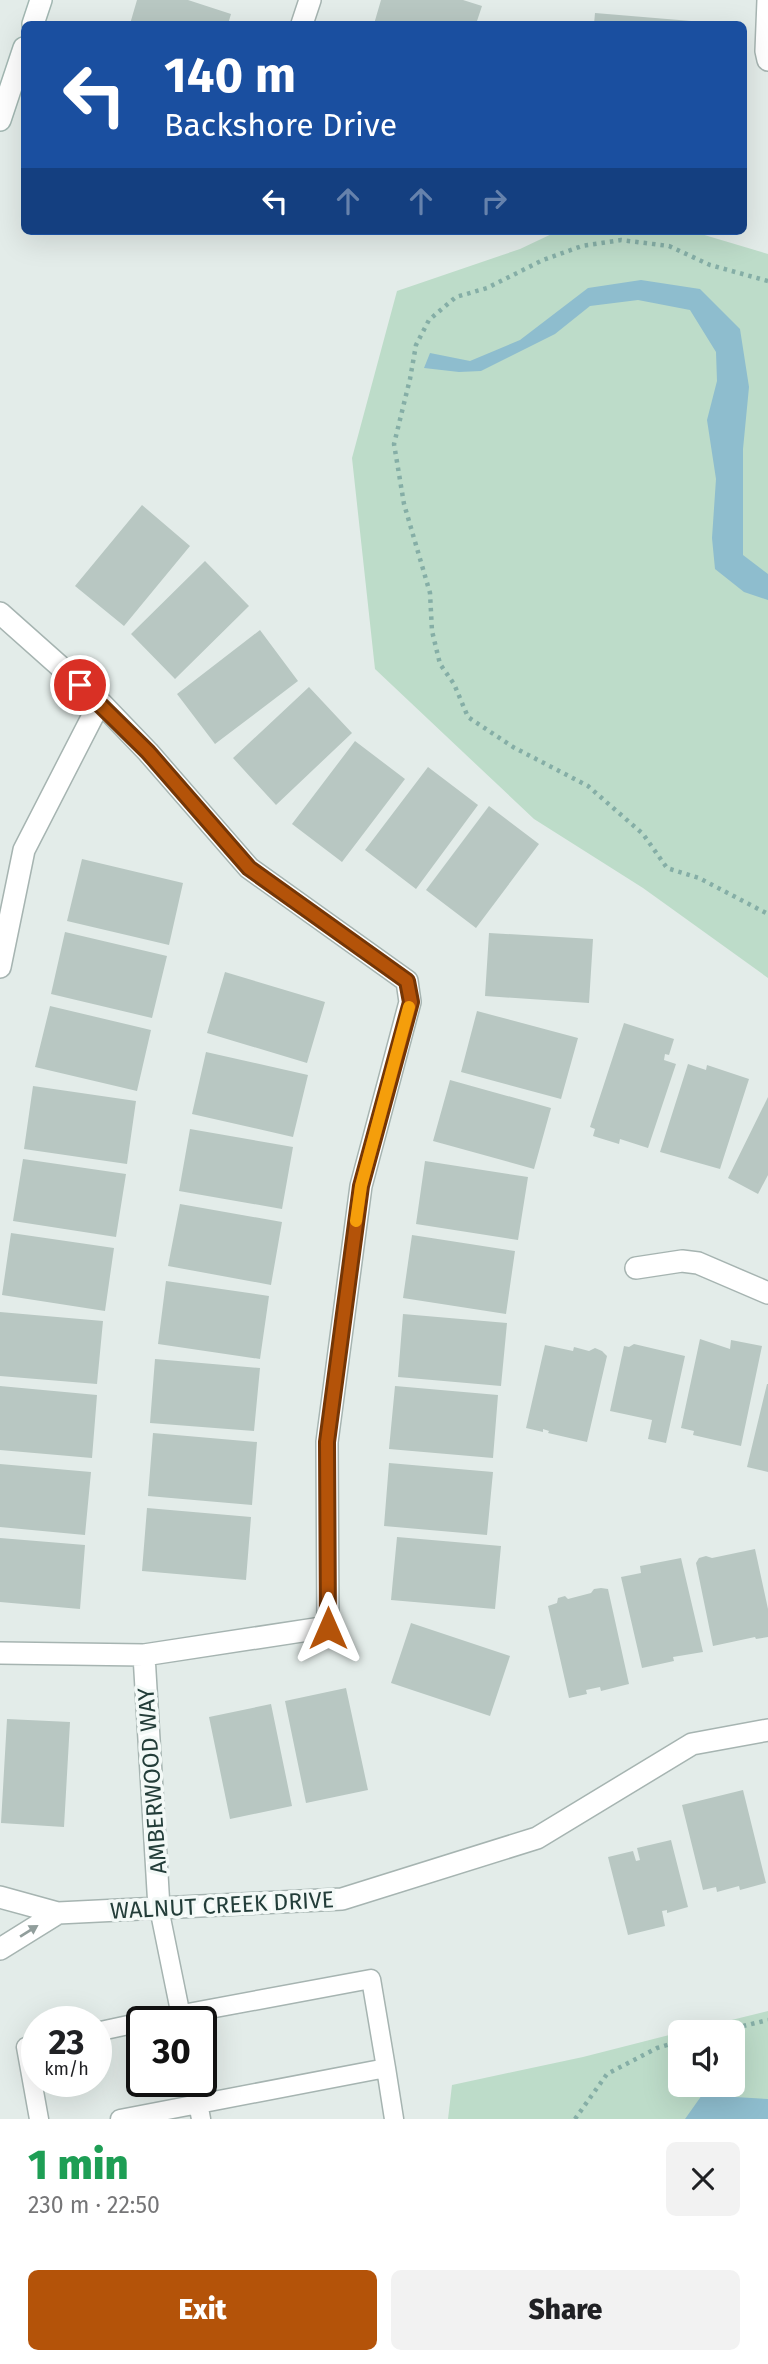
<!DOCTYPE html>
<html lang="en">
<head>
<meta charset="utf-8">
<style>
	body { margin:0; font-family:"Fira Sans",sans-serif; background:#f2f2f2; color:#202124; height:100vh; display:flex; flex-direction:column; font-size:26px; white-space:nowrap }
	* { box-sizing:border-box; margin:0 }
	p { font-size:23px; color:#757577 }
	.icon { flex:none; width:38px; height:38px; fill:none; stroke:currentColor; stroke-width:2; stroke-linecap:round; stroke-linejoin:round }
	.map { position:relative; height:2119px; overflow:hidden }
	.details { display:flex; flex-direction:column; background:#fff; flex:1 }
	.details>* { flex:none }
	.top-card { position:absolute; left:21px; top:21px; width:726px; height:214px; border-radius:10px; box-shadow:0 7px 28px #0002; background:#1a4fa0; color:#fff; overflow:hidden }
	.controls { position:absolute; left:668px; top:2020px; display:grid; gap:14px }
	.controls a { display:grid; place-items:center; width:77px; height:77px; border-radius:10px; background:#fff; box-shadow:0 7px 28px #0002; font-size:35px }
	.speed { position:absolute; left:21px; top:2006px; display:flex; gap:14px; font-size:35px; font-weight:700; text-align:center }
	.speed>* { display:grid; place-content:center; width:91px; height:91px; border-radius:50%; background:#fff; box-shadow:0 7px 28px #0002; line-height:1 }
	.speed small { font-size:18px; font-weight:400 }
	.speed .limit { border:4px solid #111; border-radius:10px; background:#fff; color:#111 }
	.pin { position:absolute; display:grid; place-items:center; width:60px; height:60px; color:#fff; margin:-30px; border:4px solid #fff; border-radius:50%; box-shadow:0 2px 7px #0007 }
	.me { position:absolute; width:77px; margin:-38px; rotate:0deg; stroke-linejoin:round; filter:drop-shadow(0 0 5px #0008) }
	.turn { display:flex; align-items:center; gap:24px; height:147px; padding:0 28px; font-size:32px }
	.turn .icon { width:91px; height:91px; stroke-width:2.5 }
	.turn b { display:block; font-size:49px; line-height:60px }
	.lanes { display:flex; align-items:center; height:66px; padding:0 28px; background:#0003; justify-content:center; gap:35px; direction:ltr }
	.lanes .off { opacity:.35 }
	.round { display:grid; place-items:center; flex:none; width:74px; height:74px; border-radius:10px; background:#f2f2f2 }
	.head { display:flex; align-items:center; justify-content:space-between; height:119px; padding:0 28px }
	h1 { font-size:42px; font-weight:800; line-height:52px; color:#1e9e55 }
	.action { display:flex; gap:14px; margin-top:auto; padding:14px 28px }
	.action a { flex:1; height:80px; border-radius:10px; background:#b45309; color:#fff; font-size:28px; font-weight:800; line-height:80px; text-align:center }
	.action a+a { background:#f2f2f2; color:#202124 }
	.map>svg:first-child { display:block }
</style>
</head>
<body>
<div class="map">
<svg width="768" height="2119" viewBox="0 0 768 2119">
	<rect width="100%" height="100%" fill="#e3ece9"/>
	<!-- green -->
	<path fill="#bddcc9" d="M558,231H691L768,254V978L643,888L534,819L375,669L352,458L397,291L520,249Z
		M768,2011V2119H448L452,2085L583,2057L681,2032V2084H733V2032H683Z"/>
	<!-- water -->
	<path fill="#8ebdce" d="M641,280L700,289L740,329L749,387L743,449V555L768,574V600L744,592L715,569L712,538L716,479L707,420L717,381L716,352L690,310L638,300L590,306L555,334L481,371L459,372L424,368L430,353L470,361L520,340L588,288Z
		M702,2095L768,2099V2119H685Z"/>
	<!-- building -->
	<path fill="#b8c7c2" d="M137,0H188L231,14L228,24H130Z
		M381,0H463L482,6L476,24H374Z
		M595,13L691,21V24H594Z
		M142,505L190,546L124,626L75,586Z
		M205,561L249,606L175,679L131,634Z
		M260,630L298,681L215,744L177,694Z
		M309,687L352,733L276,805L233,758Z
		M355,741L405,779L342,862L292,824Z
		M428,767L478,805L416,889L365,850Z
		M489,806L539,844L476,928L426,890Z
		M82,859L183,883L169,945L67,921Z
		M65,932L167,956L152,1018L51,994Z
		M489,933L593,939L589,1003L485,996Z
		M225,972L325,1002L307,1063L207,1033Z
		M50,1006L151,1030L137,1091L35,1067Z
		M477,1011L578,1038L561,1099L461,1072Z
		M624,1023L674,1039L669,1055L665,1054L664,1060L676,1064L648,1148L620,1139L619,1144L593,1136L595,1129L590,1127Z
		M206,1052L308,1075L293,1137L192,1114Z
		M688,1064L706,1070L707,1065L749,1079L720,1169L660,1152Z
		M450,1080L551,1108L534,1169L433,1141Z
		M33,1086L136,1101L127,1164L24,1149Z
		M768,1097V1175L758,1194L728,1178Z
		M190,1129L293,1147L282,1209L179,1191Z
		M23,1159L126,1174L116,1237L13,1221Z
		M425,1161L528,1177L518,1240L416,1224Z
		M180,1204L282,1222L271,1285L168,1266Z
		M11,1233L114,1248L105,1311L2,1295Z
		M412,1235L515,1251L506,1314L403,1298Z
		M166,1281L269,1296L260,1359L158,1344Z
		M0,1312L103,1321L97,1384L0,1376Z
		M403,1314L507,1323L501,1386L398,1377Z
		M700,1339L730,1349L731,1340L762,1346L741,1446L693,1435L694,1431L681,1428Z
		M634,1344L685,1356L666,1443L648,1439L652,1420L610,1411L624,1346L629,1347Z
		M545,1345L573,1351L574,1347L589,1351L595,1348L602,1351L607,1356L587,1442L548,1433L549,1431L543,1429V1432L526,1428Z
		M155,1359L260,1368L254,1431L150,1423Z
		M767,1384H768V1472L747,1467Z
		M0,1386L97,1395L92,1458L0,1450Z
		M395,1386L498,1395L493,1458L389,1449Z
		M153,1433L257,1442L252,1505L148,1496Z
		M389,1463L493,1472L487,1535L384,1526Z
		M0,1464L91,1472L85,1535L0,1527Z
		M147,1508L251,1517L246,1580L142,1571Z
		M397,1537L501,1546L495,1609L391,1600Z
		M0,1538L85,1545L80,1609L0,1602Z
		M755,1549L768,1609V1637L756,1639L755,1637L713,1646L696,1563L699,1558L706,1556L712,1558Z
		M681,1558L703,1652L673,1657L674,1661L642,1668L621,1577L641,1573L640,1566Z
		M601,1588L608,1589L629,1684L601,1691L600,1687L586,1690L587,1694L569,1698L548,1606L557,1603L558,1598L565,1596L568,1599L591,1593L594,1589Z
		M411,1623L510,1656L490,1716L391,1683Z
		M346,1688L368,1790L306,1803L285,1701Z
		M271,1704L292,1806L230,1819L209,1717Z
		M7,1719L70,1722L64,1827L1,1823Z
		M743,1790L766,1883L740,1890L739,1886L717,1892L716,1887L703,1890L682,1805Z
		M671,1840L688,1907L667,1913V1910L662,1911L665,1926L628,1935L608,1857L633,1851L636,1861L640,1860L637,1848Z"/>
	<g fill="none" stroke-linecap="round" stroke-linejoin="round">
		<defs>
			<path id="lane" d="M159,1908L182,2021
				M96,2032L142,2022
				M37,2044L26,2047L39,2119
				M386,2068L394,2119
				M194,2081L201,2119
				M120,2119L386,2068L371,1979L145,2021"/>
			<path id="street" d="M768,0L766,51L768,60
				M302,24L310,0
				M0,613L100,702L148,752L249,868L407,981L410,1002L361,1186L327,1442L328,1627L144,1655L0,1653
				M0,967L24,850L100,702
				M636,1268L682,1261L698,1263L768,1293
				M144,1655L159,1908
				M0,1897L58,1913L342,1899L537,1838L692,1744L768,1730
				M0,1949L58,1913"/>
			<path id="secondary" d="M33,24L41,0
				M0,120L24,48"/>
		</defs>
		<!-- lane casing -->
		<use href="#lane" stroke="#a6b4b1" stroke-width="21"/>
		<!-- street casing -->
		<use href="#street" stroke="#a6b4b1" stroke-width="24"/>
		<!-- secondary casing -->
		<use href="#secondary" stroke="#a2b7b2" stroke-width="24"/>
		<!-- path -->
		<path stroke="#85aea6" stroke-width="4.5" stroke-dasharray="3.5 5" stroke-linecap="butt" d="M768,281L710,265L669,246L621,240L582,246L543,260L487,288L456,297L429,320L416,345L410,379L394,444L404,504L430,593L432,631L440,664L454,684L468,717L513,747L588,786L643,834L667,868L699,878L768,914
			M718,2032L768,2020
			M575,2119L607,2074L657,2048L681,2041"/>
		<!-- lane -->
		<use href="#lane" stroke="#fff" stroke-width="18"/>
		<!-- street -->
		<use href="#street" stroke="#fff" stroke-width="21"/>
		<!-- secondary -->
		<use href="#secondary" stroke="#fff" stroke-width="21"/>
	</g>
	<!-- one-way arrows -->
	<defs><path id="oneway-solid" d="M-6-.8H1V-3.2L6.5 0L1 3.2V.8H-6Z" transform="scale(1.75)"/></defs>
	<use fill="#919e9c" href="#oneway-solid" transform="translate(29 1931) rotate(-32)"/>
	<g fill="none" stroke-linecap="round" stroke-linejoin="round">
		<defs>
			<path id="route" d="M80,685L148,752L249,868L407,981L411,1002L361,1186L327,1442L328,1628"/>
		</defs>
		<!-- route casing -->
		<use href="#route" stroke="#753606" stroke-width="18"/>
		<!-- route -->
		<use href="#route" stroke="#b45309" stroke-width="12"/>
		<!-- slow -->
		<path stroke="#f59e0b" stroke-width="12" d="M356,1221L361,1186L409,1007"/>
	</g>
	<g text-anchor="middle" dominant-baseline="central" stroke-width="7" stroke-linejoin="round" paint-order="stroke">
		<!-- street labels -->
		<g font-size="23" fill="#233d39" stroke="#f3f9f7">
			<text transform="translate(152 1781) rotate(-94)">AMBERWOOD WAY</text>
			<text transform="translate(222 1905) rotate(-3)">WALNUT CREEK DRIVE</text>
		</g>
	</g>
</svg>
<div class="controls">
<a><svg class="icon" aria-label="sound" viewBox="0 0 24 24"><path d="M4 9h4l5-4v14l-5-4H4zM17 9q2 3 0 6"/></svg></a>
</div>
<div class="speed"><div>23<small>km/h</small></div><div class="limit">30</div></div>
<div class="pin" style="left:80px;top:685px;background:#d93025"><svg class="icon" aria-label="arrive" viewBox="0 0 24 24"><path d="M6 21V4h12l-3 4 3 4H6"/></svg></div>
<svg class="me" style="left:328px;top:1628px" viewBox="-20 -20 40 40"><path d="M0-17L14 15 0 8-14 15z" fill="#b45309" stroke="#fff" stroke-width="4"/></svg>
<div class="top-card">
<div class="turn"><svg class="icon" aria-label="left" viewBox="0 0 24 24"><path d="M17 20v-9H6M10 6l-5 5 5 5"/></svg><div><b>140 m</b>Backshore Drive</div></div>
<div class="lanes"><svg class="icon" aria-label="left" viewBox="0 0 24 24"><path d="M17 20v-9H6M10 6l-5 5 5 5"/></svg><svg class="icon off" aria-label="ahead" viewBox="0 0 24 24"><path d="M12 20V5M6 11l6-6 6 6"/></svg><svg class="icon off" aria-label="ahead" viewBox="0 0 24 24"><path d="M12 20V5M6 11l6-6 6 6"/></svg><svg class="icon off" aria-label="right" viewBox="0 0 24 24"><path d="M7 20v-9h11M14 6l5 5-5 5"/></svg></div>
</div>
</div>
<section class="details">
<div class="head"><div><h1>1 min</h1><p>230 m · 22:50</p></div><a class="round"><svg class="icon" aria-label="close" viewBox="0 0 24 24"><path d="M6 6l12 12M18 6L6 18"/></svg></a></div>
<div class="action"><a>Exit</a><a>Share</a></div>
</section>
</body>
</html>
